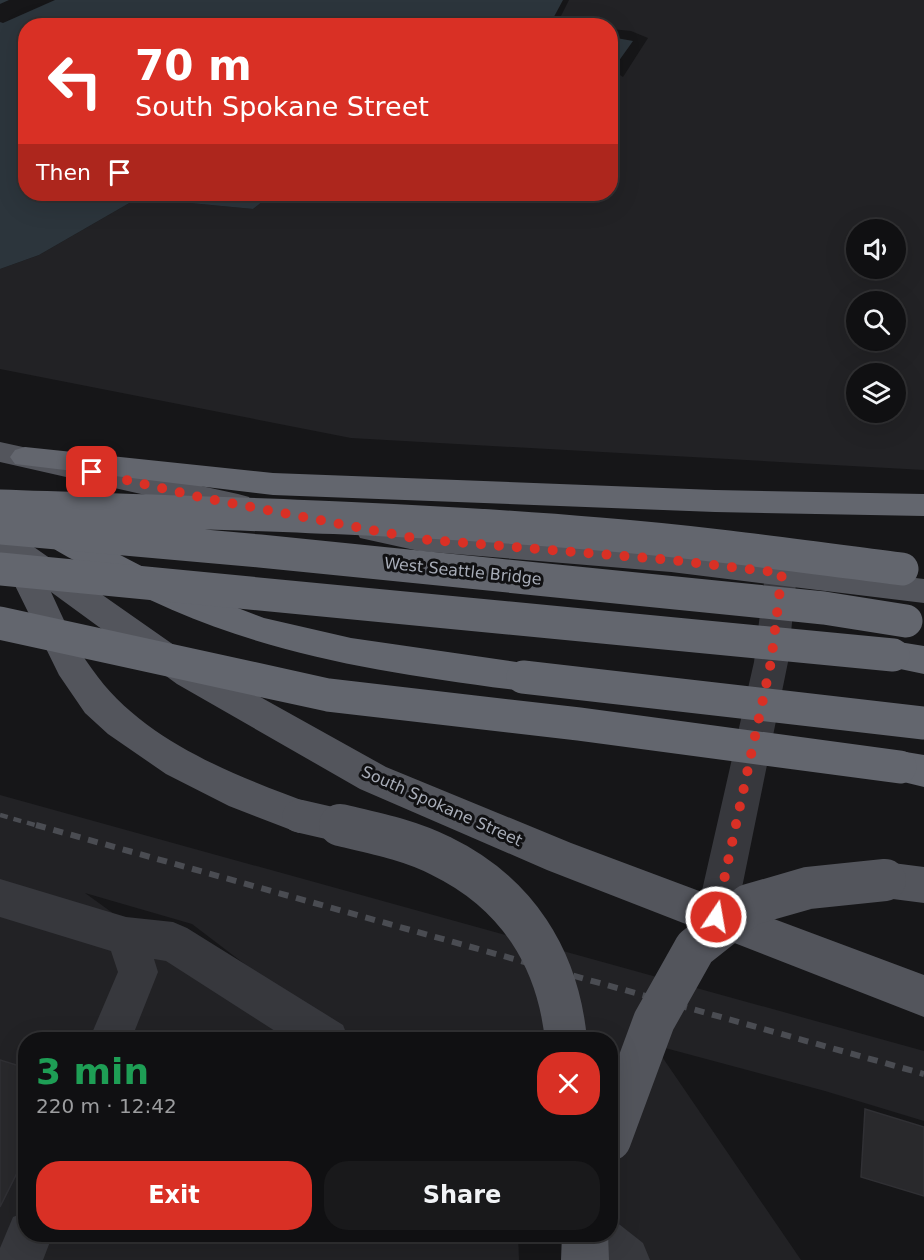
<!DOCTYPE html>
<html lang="en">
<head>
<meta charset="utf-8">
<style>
	body { margin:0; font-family:"DejaVu Sans",sans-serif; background:#19191b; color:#f1f3f6; height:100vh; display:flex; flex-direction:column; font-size:22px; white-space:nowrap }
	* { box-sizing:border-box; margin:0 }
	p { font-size:20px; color:#9c9d9f }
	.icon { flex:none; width:33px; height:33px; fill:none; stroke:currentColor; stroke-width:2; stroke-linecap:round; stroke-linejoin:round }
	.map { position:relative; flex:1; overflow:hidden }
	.drawer { position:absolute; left:18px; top:1032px; width:600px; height:210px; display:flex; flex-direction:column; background:#101012; border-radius:24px; box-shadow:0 6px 24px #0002,0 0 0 2px #303032 }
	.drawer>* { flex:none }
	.hud { position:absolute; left:18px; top:18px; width:600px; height:183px; border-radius:24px; box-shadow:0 6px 24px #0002,0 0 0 2px #303032; background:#d93025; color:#fff; overflow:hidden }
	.fabs { position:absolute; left:846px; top:219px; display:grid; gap:12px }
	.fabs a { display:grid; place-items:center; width:60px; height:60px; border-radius:50%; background:#101012; box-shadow:0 6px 24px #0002,0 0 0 2px #303032; font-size:30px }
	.pin { position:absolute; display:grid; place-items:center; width:51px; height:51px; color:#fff; margin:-26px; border-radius:12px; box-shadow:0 3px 9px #0006 }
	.me { position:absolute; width:66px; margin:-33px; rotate:12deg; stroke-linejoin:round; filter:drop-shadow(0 0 4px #0008) }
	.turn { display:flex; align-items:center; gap:21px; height:126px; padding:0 18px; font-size:27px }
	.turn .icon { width:78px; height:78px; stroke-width:2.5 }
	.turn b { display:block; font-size:42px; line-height:51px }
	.then { display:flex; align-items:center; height:57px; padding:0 18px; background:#0003; gap:12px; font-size:22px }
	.round { display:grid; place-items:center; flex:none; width:63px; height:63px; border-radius:24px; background:#19191b }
	.headline { display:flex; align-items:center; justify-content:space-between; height:102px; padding:0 18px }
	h1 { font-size:36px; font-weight:700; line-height:45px; color:#1e9e55 }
	.primary-button { display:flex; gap:12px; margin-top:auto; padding:12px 18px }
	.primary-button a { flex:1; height:69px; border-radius:24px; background:#d93025; color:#fff; font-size:24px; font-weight:700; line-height:69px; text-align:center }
	.primary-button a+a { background:#19191b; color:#f1f3f6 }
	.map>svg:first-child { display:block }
</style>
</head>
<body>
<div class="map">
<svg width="924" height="1260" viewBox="0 0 924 1260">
	<rect width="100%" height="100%" fill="#161618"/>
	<!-- built -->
	<path fill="#222225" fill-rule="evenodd" d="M569,0H924V470L351,438L0,369V269L39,255L138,198L253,209L272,194H610L611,69L623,77L648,38L631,31L611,29L610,26L558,22ZM856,230H896V268H856ZM856,302H896V340H856ZM856,374H896V412H856Z
		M0,795L924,1051V1121L825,1091L654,1045L801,1260H622L610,1234V1040L343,1039L192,924L85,893L287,1039L26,1040V1234L518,1235L519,1260H0Z"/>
	<!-- water -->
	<path fill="#2c353c" d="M0,0H563L549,26H26V194H272L253,209L138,198L39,255L0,269Z
		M611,37L633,41L613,69H611Z"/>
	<!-- pier -->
	<path fill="#161618" d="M9,0H55L3,23L0,22V4Z"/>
	<!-- building -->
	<path fill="#29292c" stroke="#303034" stroke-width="1.5" d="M0,1060L26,1068V1155L0,1207Z
		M865,1109L924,1127V1196L861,1177Z"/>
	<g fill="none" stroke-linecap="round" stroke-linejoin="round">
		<!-- minor -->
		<path fill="#37383d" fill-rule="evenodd" d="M781,562L792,565L797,574L788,662L736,917L730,930L716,936L702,930L696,917L754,662L765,574L770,565Z
			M0,879L126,917L173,922L187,928L343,1025L349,1040H289L166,961L154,959L158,972L131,1040H89L118,972L111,951L0,917Z
			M26,1212V1234H53L43,1260H0V1248L13,1217Z
			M610,1217L643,1243L650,1260H589L577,1251L571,1234H610Z"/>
		<!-- major -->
		<path fill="#53555c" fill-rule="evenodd" d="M0,442L238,494L249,497L253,505L249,513L238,516L0,462Z
			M371,519L419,527L671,548L924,579V603L671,572L419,551L360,538L356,530L360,522Z
			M0,527L11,531L201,664L386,767L571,843L924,975V1017L547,870L360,789L177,684L51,592C63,618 75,646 92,669C142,741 234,775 312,804L318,816L312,828L299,833L229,806L166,774L108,734L85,713L59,675L0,555Z
			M885,862L924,867V903L885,898L871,893L866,880L871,867Z
			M562,1234H608L609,1260H561Z"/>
		<!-- highway -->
		<path fill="#63666e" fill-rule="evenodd" d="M25,447L273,473L715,490L924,494V516L715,512L273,495L15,464L10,457L15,450Z
			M47,517L178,585L264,618L351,638L523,663L535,667L540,677L535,687L523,691C362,670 230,650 87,567C69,557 42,546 32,528L36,520Z
			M893,641L924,646V674L881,665L876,655L881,645Z
			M900,751L924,755V787L887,778L882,767L887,756Z"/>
		<!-- rail-far1 -->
		<path stroke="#4a4c52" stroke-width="4.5" stroke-dasharray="8 6" stroke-linecap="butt" d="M0,815L42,827"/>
		<!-- rail -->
		<path stroke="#4a4c52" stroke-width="6" stroke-dasharray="10 8" stroke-linecap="butt" d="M36,825L924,1074"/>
		<!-- major-bridge-far1 -->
		<path stroke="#53555c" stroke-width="33" d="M299,816L347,827"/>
		<!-- major-bridge -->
		<path stroke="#53555c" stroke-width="42" d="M340,825C374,833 410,840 441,856C517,893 558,958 566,1040
			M610,1140L654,1021L695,948L749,905L808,888L885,880"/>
		<!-- highway-bridge -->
		<path stroke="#63666e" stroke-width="33" d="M0,506C200,513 400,517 599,534C701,542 801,556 902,569
			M0,528L260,551L824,608L906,621
			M0,569L893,655
			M0,623L328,695L579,724L900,767
			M523,677L924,723"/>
	</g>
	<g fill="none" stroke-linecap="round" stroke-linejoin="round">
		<!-- route -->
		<path stroke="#d93025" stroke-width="10" stroke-dasharray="0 18" d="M92,472L204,498L419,539L671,560L782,573L771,662L716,917"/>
	</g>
	<g text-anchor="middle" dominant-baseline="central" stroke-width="6" stroke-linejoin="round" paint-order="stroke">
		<!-- street labels -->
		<g font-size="16" fill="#a8adb8" stroke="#111113">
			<text transform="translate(463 571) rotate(6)">West Seattle Bridge</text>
			<text transform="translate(442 806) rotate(24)">South Spokane Street</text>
		</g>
	</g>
</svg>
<div class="fabs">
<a><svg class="icon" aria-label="sound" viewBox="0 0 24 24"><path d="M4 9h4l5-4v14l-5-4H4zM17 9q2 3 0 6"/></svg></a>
<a><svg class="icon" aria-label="search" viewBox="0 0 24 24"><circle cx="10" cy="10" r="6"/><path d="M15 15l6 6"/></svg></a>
<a><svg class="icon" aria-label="layers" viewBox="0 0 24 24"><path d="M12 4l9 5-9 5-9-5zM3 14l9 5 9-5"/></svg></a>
</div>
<div class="pin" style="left:92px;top:472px;background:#d93025"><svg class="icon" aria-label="arrive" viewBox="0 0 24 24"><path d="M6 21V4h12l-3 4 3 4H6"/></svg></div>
<svg class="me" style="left:716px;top:917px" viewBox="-20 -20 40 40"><circle r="17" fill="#d93025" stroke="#fff" stroke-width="3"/><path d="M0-11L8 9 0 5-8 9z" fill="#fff"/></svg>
<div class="hud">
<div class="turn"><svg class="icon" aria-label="left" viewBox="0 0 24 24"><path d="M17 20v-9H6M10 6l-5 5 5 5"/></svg><div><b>70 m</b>South Spokane Street</div></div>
<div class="then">Then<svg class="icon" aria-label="arrive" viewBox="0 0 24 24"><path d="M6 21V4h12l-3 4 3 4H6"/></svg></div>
</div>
<section class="drawer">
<div class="headline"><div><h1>3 min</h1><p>220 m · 12:42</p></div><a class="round" style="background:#d93025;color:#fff"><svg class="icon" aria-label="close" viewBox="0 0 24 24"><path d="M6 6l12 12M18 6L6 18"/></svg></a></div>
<div class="primary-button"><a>Exit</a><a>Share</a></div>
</section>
</div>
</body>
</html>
